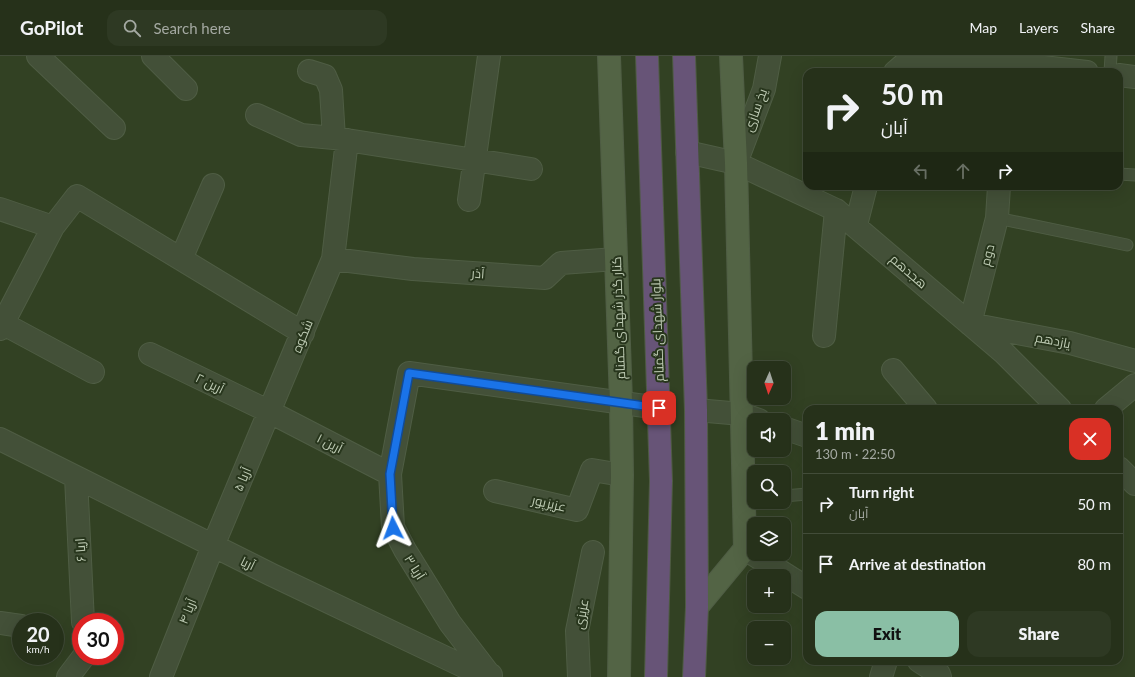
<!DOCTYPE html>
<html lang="en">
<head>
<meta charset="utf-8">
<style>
	body { margin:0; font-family:Lato,Cairo,sans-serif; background:#2e3923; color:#f1f3f6; height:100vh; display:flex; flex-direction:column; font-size:15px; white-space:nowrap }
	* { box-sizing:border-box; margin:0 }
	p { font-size:13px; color:#a4a9a2 }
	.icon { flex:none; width:22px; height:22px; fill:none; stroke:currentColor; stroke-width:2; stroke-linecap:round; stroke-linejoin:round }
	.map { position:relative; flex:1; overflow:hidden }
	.panel { position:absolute; left:803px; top:349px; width:320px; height:260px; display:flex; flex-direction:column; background:#26311a; border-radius:12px; box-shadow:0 4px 16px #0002,0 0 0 1px #424c39 }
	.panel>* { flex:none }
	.top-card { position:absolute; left:803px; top:12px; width:320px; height:122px; border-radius:12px; box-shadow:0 4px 16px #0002,0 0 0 1px #424c39; background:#26311a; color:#f1f3f6; overflow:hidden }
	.needle { width:26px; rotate:183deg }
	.fabs { position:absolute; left:747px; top:305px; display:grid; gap:8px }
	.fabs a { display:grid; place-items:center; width:44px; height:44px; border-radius:8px; background:#26311a; box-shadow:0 4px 16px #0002,0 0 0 1px #424c39; font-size:20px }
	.speed { position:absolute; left:12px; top:557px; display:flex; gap:8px; font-size:20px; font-weight:700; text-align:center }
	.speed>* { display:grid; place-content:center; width:52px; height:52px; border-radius:50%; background:#26311a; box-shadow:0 4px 16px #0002,0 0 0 1px #424c39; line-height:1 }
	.speed small { font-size:10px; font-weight:400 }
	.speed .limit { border:6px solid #d22; background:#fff; color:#111 }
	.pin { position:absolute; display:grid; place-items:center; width:34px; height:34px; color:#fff; margin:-17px; border-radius:8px; box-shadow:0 2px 6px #0006 }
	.me { position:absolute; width:44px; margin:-22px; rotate:357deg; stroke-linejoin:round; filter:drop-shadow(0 0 3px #0008) }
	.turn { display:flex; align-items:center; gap:14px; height:84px; padding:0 12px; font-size:18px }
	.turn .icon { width:52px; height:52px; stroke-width:2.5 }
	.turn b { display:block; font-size:28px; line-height:34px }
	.lanes { display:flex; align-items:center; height:38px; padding:0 12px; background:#0003; justify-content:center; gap:20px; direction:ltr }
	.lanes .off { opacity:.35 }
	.round { display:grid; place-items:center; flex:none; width:42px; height:42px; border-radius:12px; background:#2e3923 }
	.headline { display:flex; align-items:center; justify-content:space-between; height:68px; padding:0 12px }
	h1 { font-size:24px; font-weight:800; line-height:30px }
	.primary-button { display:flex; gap:8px; margin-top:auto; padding:8px 12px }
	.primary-button a { flex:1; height:46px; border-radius:12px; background:#8abfa5; color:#111; font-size:16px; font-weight:800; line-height:46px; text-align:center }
	.primary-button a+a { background:#2e3923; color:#f1f3f6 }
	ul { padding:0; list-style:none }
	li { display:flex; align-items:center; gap:12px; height:60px; padding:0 12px; border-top:1px solid #424c39 }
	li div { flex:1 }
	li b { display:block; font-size:15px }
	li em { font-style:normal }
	header { display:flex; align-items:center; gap:24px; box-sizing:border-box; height:56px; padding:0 20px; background:#26311a; border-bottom:1px solid #424c39 }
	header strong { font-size:19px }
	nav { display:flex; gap:22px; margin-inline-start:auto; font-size:14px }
	.search { width:280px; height:36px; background:#2e3923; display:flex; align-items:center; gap:10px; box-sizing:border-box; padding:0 14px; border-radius:12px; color:#a4a9a2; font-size:15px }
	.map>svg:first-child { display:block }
</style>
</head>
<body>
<header>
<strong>GoPilot</strong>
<div class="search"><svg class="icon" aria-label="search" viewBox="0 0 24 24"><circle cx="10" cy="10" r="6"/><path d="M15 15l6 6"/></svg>Search here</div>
<nav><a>Map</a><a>Layers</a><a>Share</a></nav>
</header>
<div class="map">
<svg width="1135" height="621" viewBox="0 0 1135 621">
	<rect width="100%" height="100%" fill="#324123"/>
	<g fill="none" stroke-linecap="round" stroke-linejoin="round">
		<defs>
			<path id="lane" d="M1110,16L1111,0
				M1119,118L1135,119
				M997,162L1127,189
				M784,440L807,438"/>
			<path id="street" d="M38,0L114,72
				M153,0L186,33
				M309,15L325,20L331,34L334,82
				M895,16L909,4L1043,11L1087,16
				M1119,19L1135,21
				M257,59L301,79L334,82L531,113
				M687,96L736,107L836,154L1003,296L1060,353
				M736,107L764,33L770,0
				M999,130L997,162L970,268L1070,287L1135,305
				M469,144L489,0
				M0,153L53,171
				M856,169L866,130
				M181,203L213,129
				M333,203L413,213L545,222L561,207L616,203
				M0,266L93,316
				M0,273L53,171L77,140L303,277
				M824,280L836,154
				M150,298L270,356L390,418
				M893,314L926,353
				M1106,353L1135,329
				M696,354L742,358L759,364
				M784,372L807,380
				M0,383L272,519L463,610L491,619
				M1119,412L1135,428
				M76,421L83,566
				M495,435L577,454L592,414L622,419
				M745,493L807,532
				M0,567L21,570
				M919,605L939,618L940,621
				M489,618L450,567L405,494L393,471L390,418L409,317L659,352
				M68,621L84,600
				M161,621L213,490L333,203L347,84
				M579,621L577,575L593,496
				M881,621L886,605"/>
			<path id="secondary" d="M609,0L621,346L622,419L619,621
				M697,551L745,493L736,107L731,0"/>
			<path id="highway" d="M647,0L661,425L656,621
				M684,0L696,354L697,551L694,621"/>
		</defs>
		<!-- lane casing -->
		<use href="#lane" stroke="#4f5d44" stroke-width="13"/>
		<!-- street casing -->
		<use href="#street" stroke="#4f5d44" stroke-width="24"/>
		<!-- secondary casing -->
		<use href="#secondary" stroke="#4f5d44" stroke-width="24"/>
		<!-- highway casing -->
		<use href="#highway" stroke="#4e5b43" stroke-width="24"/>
		<!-- lane -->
		<use href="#lane" stroke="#435038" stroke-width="11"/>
		<!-- street -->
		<use href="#street" stroke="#435038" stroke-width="22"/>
		<!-- secondary -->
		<use href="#secondary" stroke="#536445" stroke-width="22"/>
		<!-- highway -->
		<use href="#highway" stroke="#675477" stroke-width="22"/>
	</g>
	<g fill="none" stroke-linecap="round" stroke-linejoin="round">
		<defs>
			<path id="route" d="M393,472L390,418L409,317L659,352"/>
		</defs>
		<!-- route casing -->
		<use href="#route" stroke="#114b97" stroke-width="10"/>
		<!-- route -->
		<use href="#route" stroke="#1a73e8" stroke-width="7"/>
	</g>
	<g text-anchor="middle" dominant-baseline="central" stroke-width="4" stroke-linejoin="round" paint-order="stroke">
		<!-- street labels -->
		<g font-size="13" fill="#becbb4" stroke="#28361d">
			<text transform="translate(755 54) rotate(-70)">یخ سازی</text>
			<text transform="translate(987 199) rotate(-76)">دوم</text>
			<text transform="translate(909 215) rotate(41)">هجدهم</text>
			<text transform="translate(478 217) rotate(4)">آذر</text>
			<text transform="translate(618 262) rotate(-92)">کنار گذر شهدای گمنام</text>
			<text transform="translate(657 274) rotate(-92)">بلوار شهدای گمنام</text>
			<text transform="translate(302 280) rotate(-68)">شکوه</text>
			<text transform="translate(1053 284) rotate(11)">یازدهم</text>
			<text transform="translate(210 327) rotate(26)">آرین ۲</text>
			<text transform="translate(330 387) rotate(27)">آرین ۱</text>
			<text transform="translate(242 423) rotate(-67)">آریا ۵</text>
			<text transform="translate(549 447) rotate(13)">عزیزپور</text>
			<text transform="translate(80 494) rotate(-94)">اریا ۶</text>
			<text transform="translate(248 507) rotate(26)">آریا</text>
			<text transform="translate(415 511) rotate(58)">آریا ۳</text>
			<text transform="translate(187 555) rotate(-68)">آریا ۴</text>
			<text transform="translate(581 558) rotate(-80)">عزیزی</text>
		</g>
	</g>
</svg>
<div class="fabs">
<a><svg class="needle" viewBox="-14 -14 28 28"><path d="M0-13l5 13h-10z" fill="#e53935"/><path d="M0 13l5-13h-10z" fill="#a4a9a2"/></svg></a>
<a><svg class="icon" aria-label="sound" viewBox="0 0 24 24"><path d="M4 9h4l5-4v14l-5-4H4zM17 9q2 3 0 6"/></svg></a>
<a><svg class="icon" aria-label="search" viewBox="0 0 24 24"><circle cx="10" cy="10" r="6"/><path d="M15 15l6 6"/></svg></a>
<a><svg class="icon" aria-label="layers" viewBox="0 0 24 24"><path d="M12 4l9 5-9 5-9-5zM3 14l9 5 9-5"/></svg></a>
<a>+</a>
<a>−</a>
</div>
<div class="speed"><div>20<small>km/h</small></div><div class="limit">30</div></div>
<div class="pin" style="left:659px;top:352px;background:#d93025"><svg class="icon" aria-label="arrive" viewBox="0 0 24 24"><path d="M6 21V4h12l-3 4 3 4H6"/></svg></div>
<svg class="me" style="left:393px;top:472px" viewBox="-20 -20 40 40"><path d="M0-17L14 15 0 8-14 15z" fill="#1a73e8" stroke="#fff" stroke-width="4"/></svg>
<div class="top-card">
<div class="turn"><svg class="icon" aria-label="right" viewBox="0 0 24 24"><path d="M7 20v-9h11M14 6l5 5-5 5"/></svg><div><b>50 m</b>آبان</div></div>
<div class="lanes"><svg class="icon off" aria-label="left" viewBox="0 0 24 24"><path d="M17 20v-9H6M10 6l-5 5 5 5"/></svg><svg class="icon off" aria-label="ahead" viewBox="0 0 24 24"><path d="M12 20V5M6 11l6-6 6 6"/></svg><svg class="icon" aria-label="right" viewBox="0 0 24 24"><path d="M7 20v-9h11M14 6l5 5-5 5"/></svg></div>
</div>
<section class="panel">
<div class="headline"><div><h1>1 min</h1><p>130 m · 22:50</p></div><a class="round" style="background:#d93025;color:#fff"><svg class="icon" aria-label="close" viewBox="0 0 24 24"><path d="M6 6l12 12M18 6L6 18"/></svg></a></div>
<ul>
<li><svg class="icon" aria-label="right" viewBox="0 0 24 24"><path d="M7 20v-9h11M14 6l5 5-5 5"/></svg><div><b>Turn right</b><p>آبان</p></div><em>50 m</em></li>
<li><svg class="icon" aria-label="arrive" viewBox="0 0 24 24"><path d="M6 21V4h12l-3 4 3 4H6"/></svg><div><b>Arrive at destination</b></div><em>80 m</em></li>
</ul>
<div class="primary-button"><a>Exit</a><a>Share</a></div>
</section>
</div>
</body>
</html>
